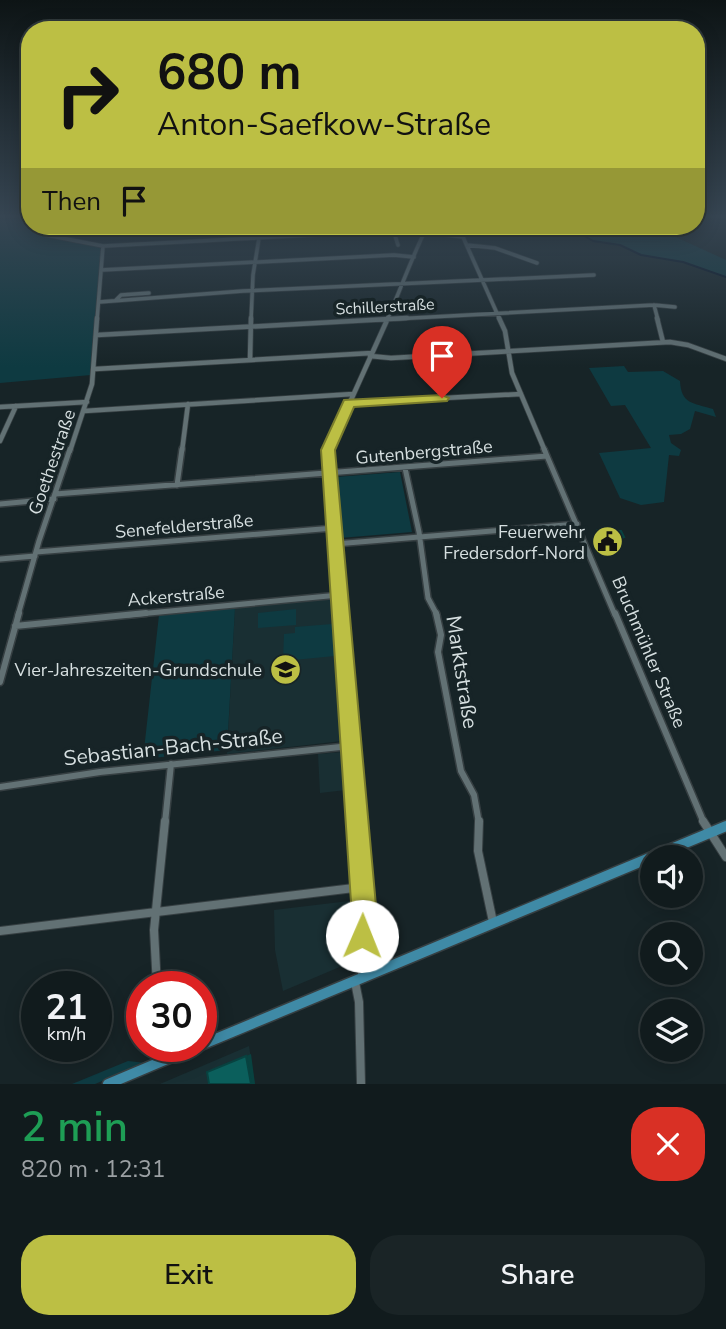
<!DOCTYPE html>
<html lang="en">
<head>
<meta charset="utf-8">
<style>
	body { margin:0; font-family:"Nunito Sans",sans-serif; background:#1a2426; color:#f1f3f6; height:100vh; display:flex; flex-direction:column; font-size:26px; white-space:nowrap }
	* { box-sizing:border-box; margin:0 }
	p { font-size:23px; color:#9ca1a4 }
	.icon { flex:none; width:38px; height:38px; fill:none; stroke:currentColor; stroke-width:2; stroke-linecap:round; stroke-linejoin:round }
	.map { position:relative; height:1084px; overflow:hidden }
	.drawer { display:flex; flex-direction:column; background:#111b1d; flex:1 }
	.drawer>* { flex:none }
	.top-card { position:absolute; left:21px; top:21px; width:684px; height:214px; border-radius:28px; box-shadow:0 4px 18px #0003,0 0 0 2px #30393b; background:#bcbf44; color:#111; overflow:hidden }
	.fabs { position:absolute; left:640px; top:845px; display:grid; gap:14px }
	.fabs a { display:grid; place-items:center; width:63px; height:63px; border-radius:50%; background:#111b1d; box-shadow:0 4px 18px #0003,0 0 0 2px #30393b; font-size:35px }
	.speed { position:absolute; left:21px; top:971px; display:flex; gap:14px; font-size:35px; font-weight:700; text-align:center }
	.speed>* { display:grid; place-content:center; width:91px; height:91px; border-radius:50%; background:#111b1d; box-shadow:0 4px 18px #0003,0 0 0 2px #30393b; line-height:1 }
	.speed small { font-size:18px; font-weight:400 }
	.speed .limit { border:10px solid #d22; background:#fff; color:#111 }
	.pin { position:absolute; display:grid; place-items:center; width:60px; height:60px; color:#fff; margin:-72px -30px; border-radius:50% 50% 50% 0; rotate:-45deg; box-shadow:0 0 7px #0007 }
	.pin .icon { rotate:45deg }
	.me { position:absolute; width:77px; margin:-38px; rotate:1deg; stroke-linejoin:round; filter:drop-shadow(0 0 5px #0008) }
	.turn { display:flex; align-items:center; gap:24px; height:147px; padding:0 21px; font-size:32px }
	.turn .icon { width:91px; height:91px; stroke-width:2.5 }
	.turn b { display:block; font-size:49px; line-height:60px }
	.then { display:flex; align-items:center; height:66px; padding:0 21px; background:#0003; gap:14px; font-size:26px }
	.round { display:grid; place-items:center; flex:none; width:74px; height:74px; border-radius:28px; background:#1a2426 }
	.headline { display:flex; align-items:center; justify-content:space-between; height:119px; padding:0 21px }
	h1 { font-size:42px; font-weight:600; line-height:52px; color:#1e9e55 }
	.primary-button { display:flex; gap:14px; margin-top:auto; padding:14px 21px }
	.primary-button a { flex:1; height:80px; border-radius:28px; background:#bcbf44; color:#111; font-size:28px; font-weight:600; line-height:80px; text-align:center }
	.primary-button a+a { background:#1a2426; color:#f1f3f6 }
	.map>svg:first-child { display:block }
</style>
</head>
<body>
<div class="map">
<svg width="726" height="1084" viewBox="0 0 726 1084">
	<rect width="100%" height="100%" fill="#172427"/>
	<!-- built -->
	<path fill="#192f33" d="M332,599L342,741L227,754L235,608Z
		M343,752L346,790L320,793L318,754Z
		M349,901L353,949L341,952L342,966L283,991L275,950L274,910Z
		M249,1046L255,1084H160Z"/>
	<!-- green -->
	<path fill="#0e3a41" d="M0,216H30V226H261L74,236L79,244L101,246L91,375L0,383Z
		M568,226H630L669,234L726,260V277L683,262L641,255L620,245L593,241Z
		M624,366L628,372L663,371L680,381C681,404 693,403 713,409L716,417L695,411L690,429L681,434L669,435L671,443L681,450L679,456L669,455L664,502L641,505L620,498L599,453L651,448L625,405L611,406L589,368Z
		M400,472L412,532L340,538L336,477Z
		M235,608L227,750L143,759L159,615Z
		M296,609V625L258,628V613Z
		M332,624L335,656L283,661L284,634L295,633V627Z
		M128,1061L146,1063L95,1084H72Z"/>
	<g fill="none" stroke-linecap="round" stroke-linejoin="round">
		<!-- stream -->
		<path stroke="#000e22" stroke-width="2" d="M568,226L593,241L620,245L641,255L683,262L726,277"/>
		<defs>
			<path id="minor-far4" d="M47,226L46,235L103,246L409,230L463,237L500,320
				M392,226L398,245
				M467,245L495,248L537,263
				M101,270L394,255L414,257
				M116,300L121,295L149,293
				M99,302L243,291L594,275
				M654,305L658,320
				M97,320L103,246
				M251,320L253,275L261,226
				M375,320L654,305L675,307
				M387,320C400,291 410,262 424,233"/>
			<path id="minor-far3" d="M499,318L505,331L512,373L545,451
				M657,318L663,342
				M97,335L407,318
				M370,356L391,358L670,342L688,345L726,359
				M250,360L251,318
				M95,369L372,353
				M349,403L521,394
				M0,407L87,402
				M84,411L353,394
				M0,441L16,406
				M70,451L92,384L97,318
				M182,451L188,404
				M328,451L388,318"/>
			<path id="minor-far2" d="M329,449L341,615
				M544,449L615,615
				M405,468L419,532L428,598L437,615
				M177,485L182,449
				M55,494L547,456
				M0,504L54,499
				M335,544L577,524
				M36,552L334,528
				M0,559L35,556
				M18,615L39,541L70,449
				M128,615L339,595"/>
			<path id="minor-far1" d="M341,613L358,823
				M436,613L441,635L438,652L461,771L474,795L479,823
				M615,613L704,823
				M15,626L146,613
				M0,682L19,613
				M0,787L100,772L350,746
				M165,823L171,764"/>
			<path id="minor" d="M357,821L365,917L360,963L363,978
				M479,821L478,851L493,922
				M703,821L726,857
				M0,931L362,887
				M355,982L359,1002L361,1084
				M157,987L154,930L165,821
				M160,1046L161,1061"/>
			<path id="major" d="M201,1045L726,826
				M108,1084L198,1046"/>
		</defs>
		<!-- minor-far4 casing -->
		<use href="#minor-far4" stroke="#363f42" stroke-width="5"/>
		<!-- minor-far3 casing -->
		<use href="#minor-far3" stroke="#363f42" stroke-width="6"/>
		<!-- minor-far2 casing -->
		<use href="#minor-far2" stroke="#363f42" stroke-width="8"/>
		<!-- minor-far1 casing -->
		<use href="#minor-far1" stroke="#363f42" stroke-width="9"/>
		<!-- minor casing -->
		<use href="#minor" stroke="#363f42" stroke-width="10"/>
		<!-- major casing -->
		<use href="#major" stroke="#363f42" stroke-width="13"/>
		<!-- minor-far4 -->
		<use href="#minor-far4" stroke="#627174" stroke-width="3.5"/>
		<!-- minor-far3 -->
		<use href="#minor-far3" stroke="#627174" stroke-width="4.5"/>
		<!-- minor-far2 -->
		<use href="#minor-far2" stroke="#627174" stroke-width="5"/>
		<!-- minor-far1 -->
		<use href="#minor-far1" stroke="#627174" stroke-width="6"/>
		<!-- minor -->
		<use href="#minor" stroke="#627174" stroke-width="8"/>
		<!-- major -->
		<use href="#major" stroke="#3f8aa6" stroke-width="10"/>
	</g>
	<!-- wall -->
	<path fill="#09524f" d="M598,530L624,537L620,545L599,548L595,537Z"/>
	<!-- shaded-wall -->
	<path fill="#084240" d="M183,979L188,980V987H191H184Z
		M251,1054L255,1084H251L246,1056Z"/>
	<!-- building -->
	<path fill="#0b5f5c" stroke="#084240" stroke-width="2" d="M598,530L621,531L624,537L603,540Z
		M183,979L184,987H186H169L168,984Z
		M246,1056L251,1084H209L207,1072Z"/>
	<!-- sky -->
	<linearGradient id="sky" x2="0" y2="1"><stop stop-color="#0d1415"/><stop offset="0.59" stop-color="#364552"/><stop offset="1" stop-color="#364552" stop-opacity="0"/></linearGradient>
	<rect width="726" height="367" fill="url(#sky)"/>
	<!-- route -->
	<path fill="#bcbf44" stroke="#7a7c2c" stroke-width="2" d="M442,395L449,398L447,401L354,407L335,450L377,917L371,945L362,948L354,945L350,936L352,917L321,450L344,400Z"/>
	<!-- icons -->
	<defs>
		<symbol id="civic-disc" viewBox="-11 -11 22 22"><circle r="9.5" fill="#bcbf44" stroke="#172427"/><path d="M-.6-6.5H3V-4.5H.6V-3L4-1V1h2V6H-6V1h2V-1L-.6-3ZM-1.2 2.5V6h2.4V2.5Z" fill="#111"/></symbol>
		<symbol id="school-disc" viewBox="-11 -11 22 22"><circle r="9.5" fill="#bcbf44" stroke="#172427"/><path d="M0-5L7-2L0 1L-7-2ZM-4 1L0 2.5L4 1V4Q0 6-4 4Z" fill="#111"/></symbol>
	</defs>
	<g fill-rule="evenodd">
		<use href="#civic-disc" x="590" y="524" width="35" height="35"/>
		<use href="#school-disc" x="268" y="652" width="35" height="35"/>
	</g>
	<g text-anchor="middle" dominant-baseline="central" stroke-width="7" stroke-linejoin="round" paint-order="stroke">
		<!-- far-street labels -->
		<g font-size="16" fill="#d6dfe0" stroke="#172427">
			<text transform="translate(385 307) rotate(-3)">Schillerstraße</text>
		</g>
		<!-- street labels -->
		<g font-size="18" fill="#d6dfe0" stroke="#172427">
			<text transform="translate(424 452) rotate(-5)">Gutenbergstraße</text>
			<text transform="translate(52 462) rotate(-71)">Goethestraße</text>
			<text transform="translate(184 526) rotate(-5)">Senefelderstraße</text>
			<text transform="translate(176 596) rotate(-5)">Ackerstraße</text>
			<text transform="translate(649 652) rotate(67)">Bruchmühler Straße</text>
		</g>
		<!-- poi labels -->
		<g font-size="18" fill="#d6dfe0" stroke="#172427" text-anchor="end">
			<text x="585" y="532">Feuerwehr<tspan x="585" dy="21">Fredersdorf-Nord</tspan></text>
			<text x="262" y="670">Vier-Jahreszeiten-Grundschule</text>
		</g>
		<!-- near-street labels -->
		<g font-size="21" fill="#d6dfe0" stroke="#172427">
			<text transform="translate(462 672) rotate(81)">Marktstraße</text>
			<text transform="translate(173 747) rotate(-6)">Sebastian-Bach-Straße</text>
		</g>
	</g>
</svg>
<div class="fabs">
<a><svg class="icon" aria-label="sound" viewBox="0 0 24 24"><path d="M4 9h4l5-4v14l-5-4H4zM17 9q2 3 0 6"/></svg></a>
<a><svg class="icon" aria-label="search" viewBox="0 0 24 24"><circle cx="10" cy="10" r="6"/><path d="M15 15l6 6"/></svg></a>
<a><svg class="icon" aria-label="layers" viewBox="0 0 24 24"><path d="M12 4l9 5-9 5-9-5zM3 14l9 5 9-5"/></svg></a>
</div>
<div class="speed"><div>21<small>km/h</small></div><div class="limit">30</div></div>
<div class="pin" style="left:442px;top:398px;background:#d93025"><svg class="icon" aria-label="arrive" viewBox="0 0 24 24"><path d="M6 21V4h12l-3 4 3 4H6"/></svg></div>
<svg class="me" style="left:362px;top:936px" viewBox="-20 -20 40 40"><circle r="19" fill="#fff"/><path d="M0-13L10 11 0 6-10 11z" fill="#bcbf44"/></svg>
<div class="top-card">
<div class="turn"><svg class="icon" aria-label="right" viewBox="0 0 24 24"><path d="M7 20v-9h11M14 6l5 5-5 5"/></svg><div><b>680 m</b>Anton-Saefkow-Straße</div></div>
<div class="then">Then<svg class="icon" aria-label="arrive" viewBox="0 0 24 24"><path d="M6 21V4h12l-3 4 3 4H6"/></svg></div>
</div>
</div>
<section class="drawer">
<div class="headline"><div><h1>2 min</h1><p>820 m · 12:31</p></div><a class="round" style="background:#d93025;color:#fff"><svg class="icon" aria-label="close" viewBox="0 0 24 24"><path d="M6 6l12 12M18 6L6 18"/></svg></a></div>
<div class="primary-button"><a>Exit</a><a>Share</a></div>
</section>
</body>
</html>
